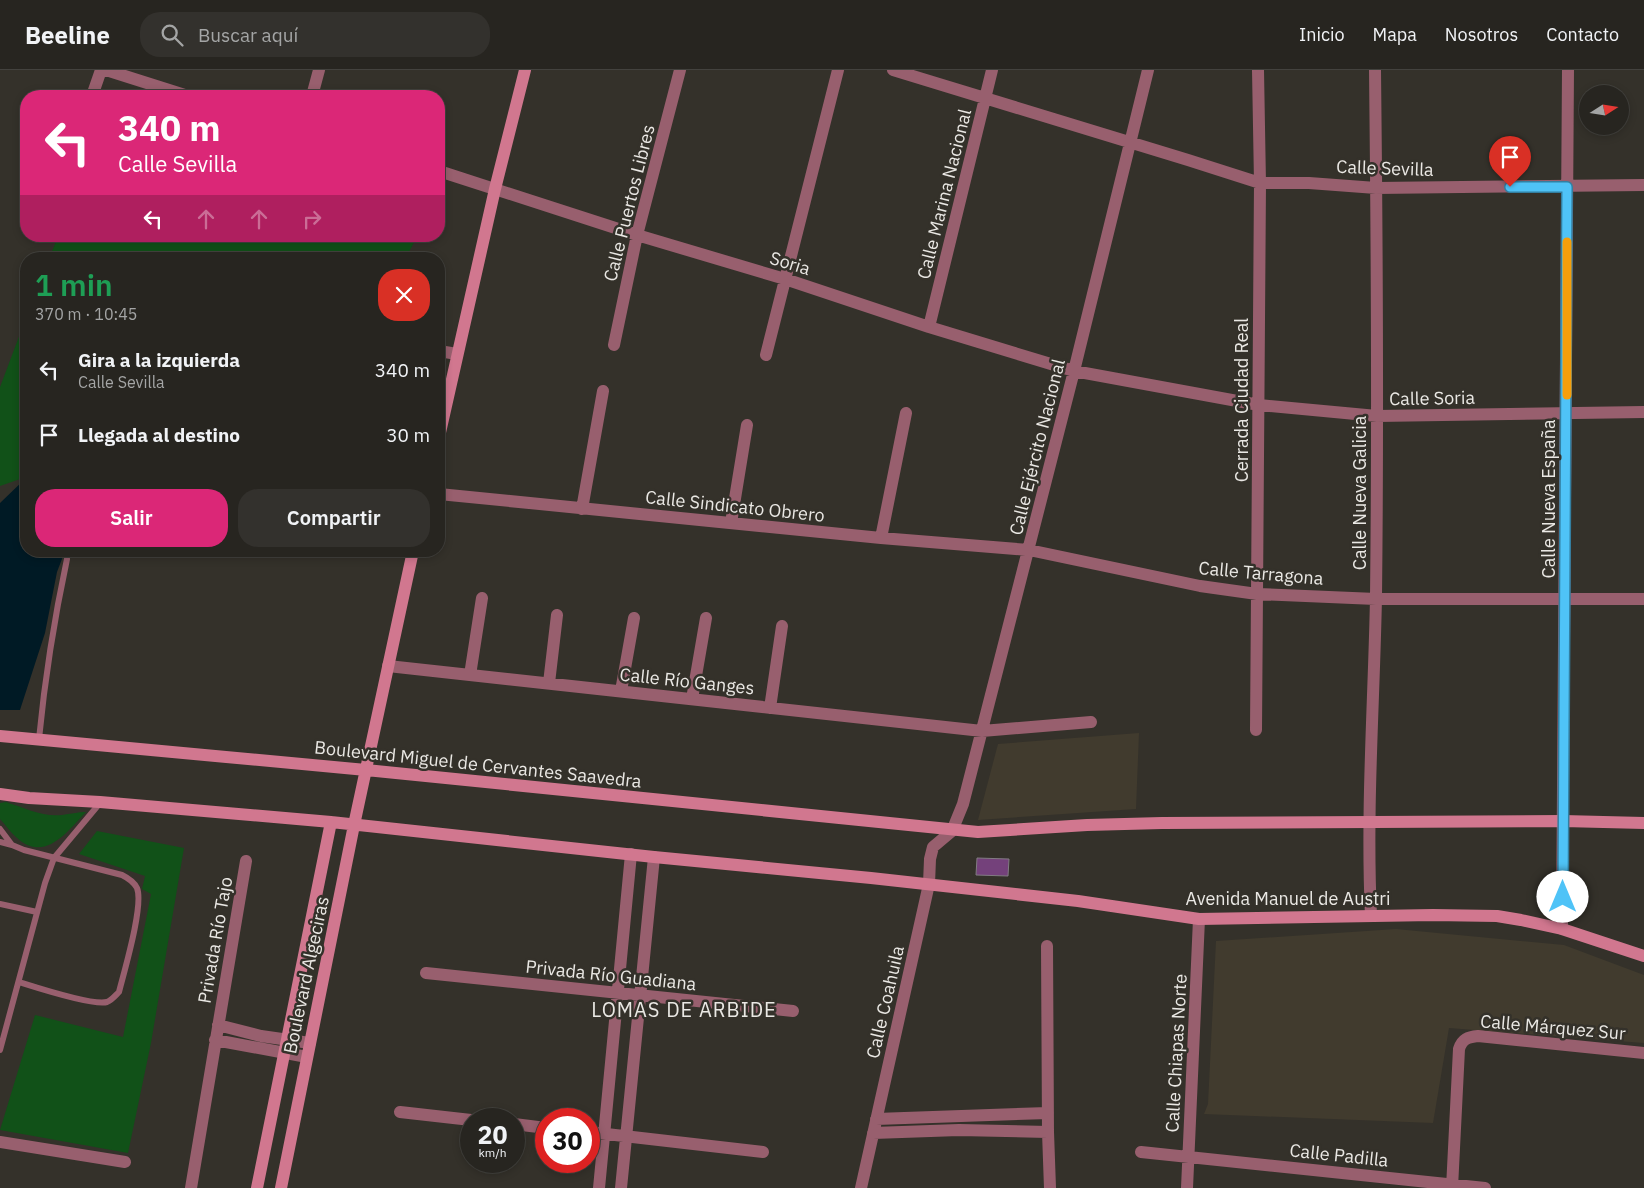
<!DOCTYPE html>
<html lang="es">
<head>
<meta charset="utf-8">
<style>
	body { margin:0; font-family:"IBM Plex Sans",sans-serif; background:#33312d; color:#f1f3f6; height:100vh; display:flex; flex-direction:column; font-size:19px; white-space:nowrap }
	* { box-sizing:border-box; margin:0 }
	p { font-size:16px; color:#a4a5a5 }
	.icon { flex:none; width:28px; height:28px; fill:none; stroke:currentColor; stroke-width:2; stroke-linecap:round; stroke-linejoin:round }
	.map { position:relative; flex:1; overflow:hidden }
	.sheet { position:absolute; left:20px; top:182px; width:425px; height:305px; display:flex; flex-direction:column; background:#272520; border-radius:20px; box-shadow:0 2px 8px #0003,0 0 0 1px #43423e }
	.sheet>* { flex:none }
	.top-card { position:absolute; left:20px; top:20px; width:425px; height:152px; border-radius:20px; box-shadow:0 2px 8px #0003,0 0 0 1px #43423e; background:#db2777; color:#fff; overflow:hidden }
	.needle { width:32px; rotate:78deg }
	.buttons { position:absolute; left:1579px; top:15px; display:grid; gap:10px }
	.buttons a { display:grid; place-items:center; width:50px; height:50px; border-radius:50%; background:#272520; box-shadow:0 2px 8px #0003,0 0 0 1px #43423e; font-size:25px }
	.speed { position:absolute; left:460px; top:1038px; display:flex; gap:10px; font-size:25px; font-weight:700; text-align:center }
	.speed>* { display:grid; place-content:center; width:65px; height:65px; border-radius:50%; background:#272520; box-shadow:0 2px 8px #0003,0 0 0 1px #43423e; line-height:1 }
	.speed small { font-size:12px; font-weight:400 }
	.speed .limit { border:8px solid #d22; background:#fff; color:#111 }
	.pin { position:absolute; display:grid; place-items:center; width:42px; height:42px; color:#fff; margin:-51px -21px; border-radius:50% 50% 50% 0; rotate:-45deg; box-shadow:0 0 5px #0007 }
	.pin .icon { rotate:45deg }
	.me { position:absolute; width:55px; margin:-28px; rotate:0deg; stroke-linejoin:round; filter:drop-shadow(0 0 4px #0008) }
	.turn { display:flex; align-items:center; gap:18px; height:105px; padding:0 15px; font-size:22px }
	.turn .icon { width:65px; height:65px; stroke-width:2.5 }
	.turn b { display:block; font-size:35px; line-height:42px }
	.lanes { display:flex; align-items:center; height:48px; padding:0 15px; background:#0003; justify-content:center; gap:25px; direction:ltr }
	.lanes .off { opacity:.35 }
	.round { display:grid; place-items:center; flex:none; width:52px; height:52px; border-radius:20px; background:#33312d }
	.overview { display:flex; align-items:center; justify-content:space-between; height:85px; padding:0 15px }
	h1 { font-size:30px; font-weight:600; line-height:38px; color:#1e9e55 }
	.button { display:flex; gap:10px; margin-top:auto; padding:10px 15px }
	.button a { flex:1; height:58px; border-radius:20px; background:#db2777; color:#fff; font-size:20px; font-weight:600; line-height:58px; text-align:center }
	.button a+a { background:#33312d; color:#f1f3f6 }
	ul { padding:0; list-style:none }
	li { display:flex; align-items:center; gap:15px; height:65px; padding:0 15px }
	li div { flex:1 }
	li b { display:block; font-size:19px }
	li em { font-style:normal }
	header { display:flex; align-items:center; gap:30px; box-sizing:border-box; height:70px; padding:0 25px; background:#272520; border-bottom:1px solid #43423e }
	header strong { font-size:24px }
	nav { display:flex; gap:28px; margin-inline-start:auto; font-size:18px }
	.search { width:350px; height:45px; background:#33312d; display:flex; align-items:center; gap:12px; box-sizing:border-box; padding:0 18px; border-radius:20px; color:#a4a5a5; font-size:19px }
	.map>svg:first-child { display:block }
</style>
</head>
<body>
<header>
<strong>Beeline</strong>
<div class="search"><svg class="icon" aria-label="search" viewBox="0 0 24 24"><circle cx="10" cy="10" r="6"/><path d="M15 15l6 6"/></svg>Buscar aquí</div>
<nav><a>Inicio</a><a>Mapa</a><a>Nosotros</a><a>Contacto</a></nav>
</header>
<div class="map">
<svg width="1644" height="1118" viewBox="0 0 1644 1118">
	<rect width="100%" height="100%" fill="#34312a"/>
	<!-- built -->
	<path fill="#413b2e" d="M1139,663L1136,739L978,750L998,674Z
		M1396,859L1564,875L1644,905V973L1449,958L1433,1053L1204,1044L1208,1034L1216,871Z"/>
	<!-- green -->
	<path fill="#115118" d="M58,166H414L416,169L405,189H49Z
		M26,248V407L0,416V317Z
		M6,732C25,738 42,747 62,745C70,744 78,742 86,742C67,762 44,794 16,767C10,762 6,755 0,749V733Z
		M97,761L184,778L151,973L128,1083L0,1060L35,945L123,967L151,824L142,819L145,806L79,784Z"/>
	<!-- water -->
	<path fill="#001a25" d="M26,408V481H65L57,502L45,563L20,640H0V433Z"/>
	<!-- building -->
	<path fill="#74417b" stroke="#827b83" d="M977,788L1009,789L1008,806L976,805Z"/>
	<g fill="none" stroke-linecap="round" stroke-linejoin="round">
		<!-- lane -->
		<path stroke="#985f6e" stroke-width="6" d="M39,669C45,607 54,550 67,489
			M0,759L12,775L24,780L122,805C128,808 134,812 137,818C144,835 124,902 119,922C115,926 112,930 107,932C93,936 35,917 19,912
			M0,772L12,775
			M0,834L37,842
			M0,980L45,813L54,788L100,733"/>
		<!-- street -->
		<path stroke="#985f6e" stroke-width="12" d="M106,0L188,26
			M893,0L1188,90L1260,113H1309L1376,118L1644,115
			M92,26L101,0
			M312,26L319,0
			M439,101L637,165L785,209L929,257L1074,301L1259,335L1377,346L1644,342
			M929,257L992,0
			M614,275L637,165L680,0
			M439,281L457,284
			M766,285L838,0
			M439,424L881,468L1029,480L1200,516L1257,524L1376,529H1644
			M582,439L603,321
			M731,453L747,355
			M881,468L906,343
			M388,596L982,661L1091,652
			M470,605L482,528
			M549,613L557,545
			M621,621L634,548
			M692,629L706,548
			M770,638L782,556
			M1256,660L1260,113L1258,0
			M1371,846C1366,739 1374,633 1376,527C1378,351 1377,176 1375,0
			M1562,859L1568,0
			M1047,876L1048,1062L1050,1118
			M426,903L793,941
			M218,955L261,966L310,973
			M215,970L307,987
			M400,1042L471,1050
			M876,1049L1048,1043
			M514,1054L546,1058
			M589,1062L763,1082
			M873,1063L959,1060L1048,1062
			M0,1072L125,1092
			M1141,1082L1485,1118
			M191,1118L246,791
			M599,1118L631,784
			M621,1118L654,787
			M861,1118L929,814L930,789L933,777L952,761L963,734L1074,301L1148,0
			M1187,1118L1199,849
			M1452,1118L1459,979C1462,969 1468,967 1478,966L1644,983"/>
		<!-- secondary -->
		<path stroke="#d1778f" stroke-width="12" d="M439,367L495,119L525,0
			M0,666L366,700L978,762L1087,755L1162,753L1563,751L1644,753
			M0,724L29,728L100,732L331,752L654,787L871,808L1078,831L1199,849L1433,845L1497,846L1521,850L1562,859L1644,886
			M257,1118L331,752
			M281,1118L354,755L413,481"/>
	</g>
	<g fill="none" stroke-linecap="round" stroke-linejoin="round">
		<defs>
			<path id="route" d="M1510,117H1567L1563,827"/>
		</defs>
		<!-- route casing -->
		<use href="#route" stroke="#337fa1" stroke-width="12"/>
		<!-- route -->
		<use href="#route" stroke="#4fc3f7" stroke-width="9"/>
		<!-- slow -->
		<path stroke="#f59e0b" stroke-width="9" d="M1567,325V172"/>
	</g>
	<g text-anchor="middle" dominant-baseline="central" stroke-width="5" stroke-linejoin="round" paint-order="stroke">
		<!-- street labels -->
		<g font-size="18" fill="#eae8e4" stroke="#34312a">
			<text transform="translate(1385 98) rotate(2)">Calle Sevilla</text>
			<text transform="translate(944 124) rotate(-76)">Calle Marina Nacional</text>
			<text transform="translate(629 133) rotate(-76)">Calle Puertos Libres</text>
			<text transform="translate(790 193) rotate(17)">Soria</text>
			<text transform="translate(1432 328) rotate(-1)">Calle Soria</text>
			<text transform="translate(1241 330) rotate(-90)">Cerrada Ciudad Real</text>
			<text transform="translate(1037 377) rotate(-76)">Calle Ejército Nacional</text>
			<text transform="translate(1359 423) rotate(-90)">Calle Nueva Galicia</text>
			<text transform="translate(1548 429) rotate(-90)">Calle Nueva España</text>
			<text transform="translate(735 436) rotate(6)">Calle Sindicato Obrero</text>
			<text transform="translate(1261 503) rotate(5)">Calle Tarragona</text>
			<text transform="translate(687 611) rotate(6)">Calle Río Ganges</text>
			<text transform="translate(478 694) rotate(6)">Boulevard Miguel de Cervantes Saavedra</text>
			<text x="1288" y="828">Avenida Manuel de Austri</text>
			<text transform="translate(215 870) rotate(-80)">Privada Río Tajo</text>
			<text transform="translate(306 905) rotate(-78)">Boulevard Algeciras</text>
			<text transform="translate(611 905) rotate(6)">Privada Río Guadiana</text>
			<text transform="translate(885 932) rotate(-77)">Calle Coahuila</text>
			<text transform="translate(1553 957) rotate(5)">Calle Márquez Sur</text>
			<text transform="translate(1176 983) rotate(-87)">Calle Chiapas Norte</text>
			<text transform="translate(1339 1085) rotate(6)">Calle Padilla</text>
		</g>
		<!-- quarter labels -->
		<g font-size="20" letter-spacing="1" fill="#eae8e4" stroke="#34312a">
			<text x="684" y="939">LOMAS DE ARBIDE</text>
		</g>
	</g>
</svg>
<div class="buttons">
<a><svg class="needle" viewBox="-14 -14 28 28"><path d="M0-13l5 13h-10z" fill="#e53935"/><path d="M0 13l5-13h-10z" fill="#a4a5a5"/></svg></a>
</div>
<div class="speed"><div>20<small>km/h</small></div><div class="limit">30</div></div>
<div class="pin" style="left:1510px;top:117px;background:#d93025"><svg class="icon" aria-label="arrive" viewBox="0 0 24 24"><path d="M6 21V4h12l-3 4 3 4H6"/></svg></div>
<svg class="me" style="left:1563px;top:827px" viewBox="-20 -20 40 40"><circle r="19" fill="#fff"/><path d="M0-13L10 11 0 6-10 11z" fill="#4fc3f7"/></svg>
<div class="top-card">
<div class="turn"><svg class="icon" aria-label="left" viewBox="0 0 24 24"><path d="M17 20v-9H6M10 6l-5 5 5 5"/></svg><div><b>340 m</b>Calle Sevilla</div></div>
<div class="lanes"><svg class="icon" aria-label="left" viewBox="0 0 24 24"><path d="M17 20v-9H6M10 6l-5 5 5 5"/></svg><svg class="icon off" aria-label="ahead" viewBox="0 0 24 24"><path d="M12 20V5M6 11l6-6 6 6"/></svg><svg class="icon off" aria-label="ahead" viewBox="0 0 24 24"><path d="M12 20V5M6 11l6-6 6 6"/></svg><svg class="icon off" aria-label="right" viewBox="0 0 24 24"><path d="M7 20v-9h11M14 6l5 5-5 5"/></svg></div>
</div>
<section class="sheet">
<div class="overview"><div><h1>1 min</h1><p>370 m · 10:45</p></div><a class="round" style="background:#d93025;color:#fff"><svg class="icon" aria-label="close" viewBox="0 0 24 24"><path d="M6 6l12 12M18 6L6 18"/></svg></a></div>
<ul>
<li><svg class="icon" aria-label="left" viewBox="0 0 24 24"><path d="M17 20v-9H6M10 6l-5 5 5 5"/></svg><div><b>Gira a la izquierda</b><p>Calle Sevilla</p></div><em>340 m</em></li>
<li><svg class="icon" aria-label="arrive" viewBox="0 0 24 24"><path d="M6 21V4h12l-3 4 3 4H6"/></svg><div><b>Llegada al destino</b></div><em>30 m</em></li>
</ul>
<div class="button"><a>Salir</a><a>Compartir</a></div>
</section>
</div>
</body>
</html>
